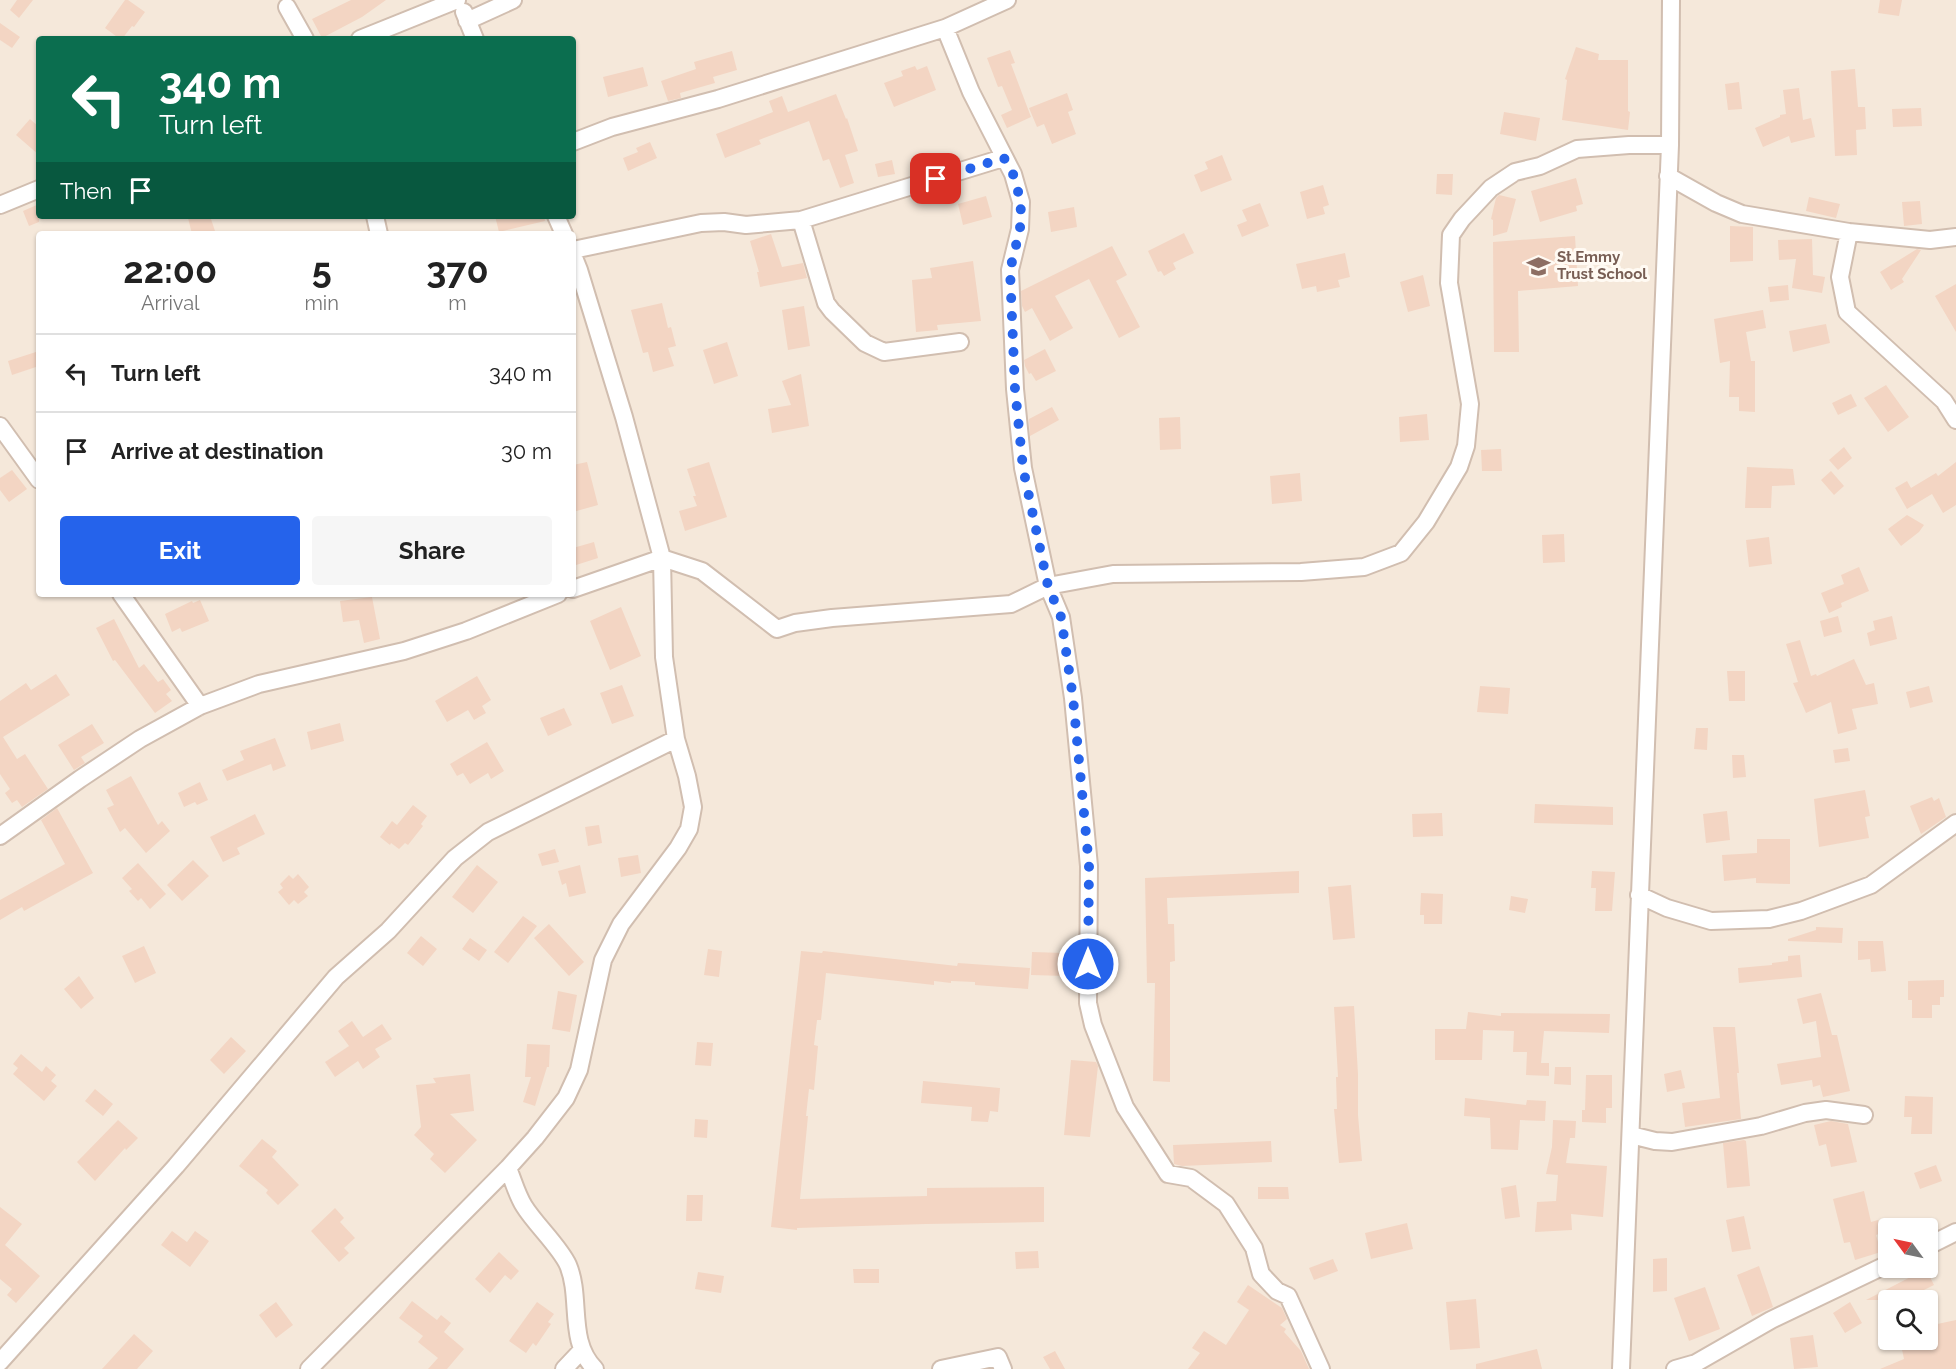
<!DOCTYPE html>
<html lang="en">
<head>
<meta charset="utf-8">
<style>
	body { margin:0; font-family:Raleway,sans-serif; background:#f6f6f6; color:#222; height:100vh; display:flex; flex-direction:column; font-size:22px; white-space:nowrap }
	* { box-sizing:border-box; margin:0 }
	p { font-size:20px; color:#767676 }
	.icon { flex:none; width:33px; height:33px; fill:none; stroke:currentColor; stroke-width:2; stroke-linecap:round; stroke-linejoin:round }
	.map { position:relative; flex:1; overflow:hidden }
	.panel { position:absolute; left:36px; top:231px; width:540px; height:366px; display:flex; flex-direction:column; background:#fff; border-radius:6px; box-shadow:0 2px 4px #0004 }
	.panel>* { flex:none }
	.banner { position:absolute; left:36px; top:36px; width:540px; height:183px; border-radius:6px; box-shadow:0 2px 4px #0004; background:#0b6e4f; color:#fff; overflow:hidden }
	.needle { width:39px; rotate:303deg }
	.tools { position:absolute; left:1878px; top:1218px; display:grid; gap:12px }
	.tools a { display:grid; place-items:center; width:60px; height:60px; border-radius:6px; background:#fff; box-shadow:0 2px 4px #0004; font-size:30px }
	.pin { position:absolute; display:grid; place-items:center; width:51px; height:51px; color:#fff; margin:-26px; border-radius:12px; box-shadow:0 3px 9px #0006 }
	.me { position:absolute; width:66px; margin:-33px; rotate:0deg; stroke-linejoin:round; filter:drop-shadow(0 0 4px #0008) }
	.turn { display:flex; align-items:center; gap:21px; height:126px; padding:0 24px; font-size:27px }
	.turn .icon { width:78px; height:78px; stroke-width:2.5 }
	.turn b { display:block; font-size:42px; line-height:51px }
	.then { display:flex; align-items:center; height:57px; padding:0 24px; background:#0003; gap:12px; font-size:22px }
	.eta { display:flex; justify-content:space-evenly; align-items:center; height:102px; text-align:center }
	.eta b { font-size:36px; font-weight:700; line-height:42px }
	.button { display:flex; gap:12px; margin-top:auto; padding:12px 24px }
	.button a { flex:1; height:69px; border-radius:6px; background:#2563eb; color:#fff; font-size:24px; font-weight:700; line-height:69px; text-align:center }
	.button a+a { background:#f6f6f6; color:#222 }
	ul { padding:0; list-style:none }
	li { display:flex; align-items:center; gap:18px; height:78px; padding:0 24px; border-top:2px solid #e0e0e0 }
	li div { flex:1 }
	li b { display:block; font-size:22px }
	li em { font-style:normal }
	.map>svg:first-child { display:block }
</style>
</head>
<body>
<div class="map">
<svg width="1956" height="1369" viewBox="0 0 1956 1369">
	<rect width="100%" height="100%" fill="#fdf6ec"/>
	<!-- residential -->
	<path fill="#f5e8da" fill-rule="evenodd" d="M0,0H1956V1369H0ZM39,39H573V216H39ZM39,234H573V594H39ZM1888,1228H1928V1268H1888ZM1888,1300H1928V1340H1888Z"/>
	<!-- building -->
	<path fill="#f3d5c3" d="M17,0H33L19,18L10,10Z
		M125,0H128L145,12L134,27L132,26L122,39H120L105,28Z
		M351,0H386L362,17L322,38L312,19Z
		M1880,0H1902L1899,16L1878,13Z
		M0,23L20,37L12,48L0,40Z
		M1576,47L1599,54L1598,60H1628V111L1630,112L1628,130L1562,120L1567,80L1565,79Z
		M1010,50L1015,63L1011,64L1031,117L1007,128L1001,115L1012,110L1002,86L998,87L987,58Z
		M732,51L737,70L713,77L715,83L680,93L681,98L668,101L661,81L696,69L694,62Z
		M915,66L917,70L927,66L936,90L894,107L884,83L903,76L901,71Z
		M643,67L648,86L608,97L603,77Z
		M1855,69L1858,107H1865L1866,129L1856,130L1857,155L1835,156L1831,71Z
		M1739,82L1742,109L1728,110L1725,84Z
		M1799,88L1803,120L1811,118L1815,137L1791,143L1789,136L1763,147L1755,128L1780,117V115L1786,114L1783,90Z
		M1067,93L1073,110L1068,112L1076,134L1052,144L1044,124L1037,127L1029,108Z
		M836,94L846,119L847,118L858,151L845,155L854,183L840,188L829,159L823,161L809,121L759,140L761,144L725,158L716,134L773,112L769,101L782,96L788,112Z
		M1921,108L1922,126L1893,127L1892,109Z
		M1504,112L1540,118L1536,141L1500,134Z
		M30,119L39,127V155L16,135Z
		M650,142L657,158L628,171L623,158L638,152L636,148Z
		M1222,155L1232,180L1201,192L1194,175L1208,169L1205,162Z
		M892,160L895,174L878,177L875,164Z
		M1437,174H1453L1452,195L1436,194Z
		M1576,178L1583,204L1576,206L1577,211L1540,222L1531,191Z
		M1323,185L1329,205L1323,207L1325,214L1307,219L1300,192Z
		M1499,195L1516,199L1507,232L1493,236V220L1491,219L1496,198Z
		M986,196L992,217L963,225L958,204Z
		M1809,197L1840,204L1836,218L1806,211Z
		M1920,201L1922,224L1904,226L1902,202Z
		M1260,203L1269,226L1242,237L1237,225L1247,221L1242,210Z
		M39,204V222L29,226L23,211Z
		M1074,207L1077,227L1051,232L1048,212Z
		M195,216H210L216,234H192L188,218Z
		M495,216H544L545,221L499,232Z
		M1730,226L1753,227V261L1730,262Z
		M1184,233L1194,253L1173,263L1176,269L1164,276L1161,271L1158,272L1148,251Z
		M771,234L782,267L803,263L807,278L760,287L757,272H759L750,241Z
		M1575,236L1578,286L1518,291L1519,352H1494L1493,242Z
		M1812,239L1813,275L1825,277L1822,293L1792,288L1796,259L1779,260L1778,240Z
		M1112,246L1127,275L1116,281L1140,327L1119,338L1089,279L1055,296L1073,328L1050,341L1032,308L1025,312L1022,306L1021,291Z
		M1917,249L1921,250L1902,279L1904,282L1891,290L1880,272Z
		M1345,253L1350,277L1338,280L1340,287L1317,292L1316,286L1302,289L1296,264Z
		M973,261L981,321L937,325L938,330L916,332L912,280L932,278L930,268Z
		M1423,275L1430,306L1408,312L1400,282Z
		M1956,284V332L1935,296Z
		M1788,285L1789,300L1770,302L1768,287Z
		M662,303L668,328L671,327L676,346L668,348L674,366L653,372L648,352L643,353L631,310Z
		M804,306L810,346L788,350L782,310Z
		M1763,310L1766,328L1746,332L1751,361H1755V412L1739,411V397H1729L1730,361L1720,363L1714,319Z
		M1826,324L1830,343L1793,352L1789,331Z
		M727,342L738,376L714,384L703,350Z
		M1045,349L1056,371L1036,381L1031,373L1029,374L1025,366L1024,360Z
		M39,351V366L12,375L8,361Z
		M801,374L809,426L772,433L768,409L791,405L782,381Z
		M1886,385L1909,417L1888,432L1864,398Z
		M1851,394L1857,406L1838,415L1832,403Z
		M1052,407L1059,420L1030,436L1029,419Z
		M1427,414L1429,440L1400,442L1399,417Z
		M1180,417L1181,449L1160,450L1159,418Z
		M1844,447L1852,458L1838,470L1829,460Z
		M1501,449L1502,471H1482L1481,450Z
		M587,462L598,505L573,512V465Z
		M709,462L727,517L685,531L679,511L697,506L693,496H696L687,469Z
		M1956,462V505L1943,513L1932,494L1907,509L1895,488L1907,481L1911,488L1936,473L1938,476Z
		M1747,467L1793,469L1795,485L1772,486L1771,508H1745Z
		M12,470L27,489L9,502L0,490V478Z
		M1831,471L1844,486L1834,495L1821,480Z
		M1300,473L1302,501L1272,504L1270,476Z
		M1907,515L1924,525L1919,532L1901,546L1888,529Z
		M1564,534L1565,562L1543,563L1542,535Z
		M1769,537L1772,564L1749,567L1746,540Z
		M594,542L598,558L573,566V548Z
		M1859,567L1869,591L1841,603L1842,607L1829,613L1821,593L1844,584L1841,575Z
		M372,597L380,639L364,643L359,620L343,622L340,601Z
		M200,600L209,621L182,632L180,628L172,632L165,614L192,601L193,603Z
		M621,607L641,656L610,670L590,621Z
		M1838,616L1842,632L1824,637L1820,621Z
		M1892,616L1897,639L1870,646L1867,633L1875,630L1873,621Z
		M114,619L139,668L144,664L158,682L163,679L171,690L166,694L172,701L155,713L115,660L113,661L96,628Z
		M1800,640L1811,676L1816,674L1817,676L1854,659L1866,685L1874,683L1878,704L1852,709L1857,729L1838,734L1831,702L1806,713L1793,683L1798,682L1786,644Z
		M1727,671H1745V701H1729Z
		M56,674L70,695L3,737L17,759L25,754L48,789L22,807L17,800L12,803L5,793L10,789L0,774V701L26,683L31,690Z
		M477,676L491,700L482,706L486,713L474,720L468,710L447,722L435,701Z
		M622,685L634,716L612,724L600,693Z
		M1480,686L1510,688L1508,714L1477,712Z
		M1929,686L1933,702L1910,708L1906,692Z
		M564,708L572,725L548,736L540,718Z
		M340,723L344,741L311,750L307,732Z
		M92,724L104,743L81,757L85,763L74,770L58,745Z
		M1696,728H1708L1707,750L1694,749Z
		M275,738L286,766L273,771L271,764L227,781L222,770L244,760L240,751Z
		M487,742L504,771L491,779L488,773L470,784L463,773L457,776L450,764Z
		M1848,748L1850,761L1835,763L1833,750Z
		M1732,755H1744L1746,777L1733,778Z
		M131,776L158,825L162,821L170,831L146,853L125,828L120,832L107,808L114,805L106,790Z
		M200,782L208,800L197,805L195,802L184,807L178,793Z
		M1865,790L1870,816L1865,817L1869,838L1819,847L1814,799Z
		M1932,797L1934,801L1939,798L1946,817L1921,834L1910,806Z
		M1535,804L1613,807V825L1534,823Z
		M413,805L427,816L421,824L423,826L408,845L405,843L399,849L391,843L390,845L380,837L392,821L397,825Z
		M57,808L93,873L24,911L22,907L0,920V900L65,864L41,820Z
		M1727,811L1730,840L1706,843L1703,814Z
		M1442,813L1443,836L1413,837L1412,814Z
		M255,814L265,834L237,848L240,854L223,862L210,837Z
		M599,825L602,843L588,846L585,827Z
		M1757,839H1790V884L1756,883V878L1724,881L1722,855L1757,853Z
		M555,849L559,862L542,866L538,854Z
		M638,855L641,873L621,877L618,858Z
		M193,860L209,876L182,901L167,885Z
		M138,863L166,894L150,909L141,898L138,901L129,891L132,889L122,878Z
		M477,865L498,882L473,913L452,897Z
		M580,865L586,893L569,897L566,883L562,885L558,871Z
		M1299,871V893L1167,898L1168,924H1174L1175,961L1170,962V1082L1153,1081L1155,983H1147L1145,878Z
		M1592,871L1615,872L1612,911H1595L1596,888H1591Z
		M298,874L309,887L304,892L308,896L298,904L294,900L289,905L278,892L283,888L280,884L289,875L293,879Z
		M1351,885L1355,938L1333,940L1328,887Z
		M1421,893L1443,894L1442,924H1424V915H1420Z
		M1511,896L1528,899L1525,913L1509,910Z
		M523,916L537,926L508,963L494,952Z
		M549,924L584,962L569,976L534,938Z
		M1816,927L1843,928L1842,943L1788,941V939L1816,930Z
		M421,936L437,949L423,966L407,953Z
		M470,938L487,950L479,961L462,949Z
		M1858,941H1883L1886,971L1871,972L1870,959L1858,960Z
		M144,946L156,973L135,983L122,956Z
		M708,949L722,951L719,977L704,975Z
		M801,951L822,953L823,951L957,966L958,963L1030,968L1028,989L975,985V982L951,981V983L934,981V985L826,973L821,1020H817L814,1045L818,1046L814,1090L809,1089L806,1116H808L800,1199L927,1196V1188L1044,1187V1222L926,1224L797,1228V1230L771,1227Z
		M1032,952L1065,953V976L1031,975Z
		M1800,955L1802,977L1739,983L1738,968L1772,965V963L1788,961V956Z
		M79,976L94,998L81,1009L64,989Z
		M1944,980V997H1940V1005H1932V1018H1912V1000H1908V981Z
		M558,991L577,995L570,1032L552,1029Z
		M1821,993L1832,1035H1837L1850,1091L1823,1097L1820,1085L1813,1087L1812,1080L1781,1085L1777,1064L1821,1057L1816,1021L1803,1024L1797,999Z
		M1354,1006L1358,1074V1115L1362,1161L1339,1163L1334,1109H1337L1336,1077H1338L1334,1007Z
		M1468,1012L1501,1016V1013L1610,1014L1609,1033L1544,1031L1541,1063H1549V1076L1526,1075L1527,1052H1513L1514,1031L1483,1030L1482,1060H1435V1029H1466Z
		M352,1021L363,1037L382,1024L392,1039L375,1049L380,1057L363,1069L358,1061L335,1077L325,1062L349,1046L338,1031Z
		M1713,1027H1735L1739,1073H1737L1741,1119L1685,1127L1682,1103L1720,1098Z
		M231,1037L246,1051L224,1074L210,1060Z
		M697,1042L713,1043L711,1066L695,1065Z
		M527,1044L550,1045L549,1067H547L535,1106L523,1102L531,1077H525Z
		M21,1054L42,1072L46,1066L56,1075L51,1081L57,1086L44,1101L13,1074L18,1068L13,1064Z
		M1071,1060L1096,1062L1098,1066L1090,1137L1064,1135Z
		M1555,1067H1571V1085L1554,1084Z
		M1681,1070L1685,1088L1667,1092L1664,1074Z
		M470,1074L474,1111L450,1114L477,1140L445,1173L430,1159L434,1154L414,1135L421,1127L416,1085L436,1083L433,1078Z
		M1586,1075H1612V1108H1606V1123L1582,1122V1110H1585Z
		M923,1081L1000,1088L998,1112L990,1111L988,1122L971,1121L972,1107L921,1103Z
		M95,1089L113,1104L103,1116L85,1101Z
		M1905,1096L1933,1097L1932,1134H1911L1912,1117H1904Z
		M1465,1098L1526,1105L1527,1100L1546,1101L1545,1121L1520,1120L1518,1150L1491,1149L1490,1118L1464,1116Z
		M695,1119L708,1120L707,1138L694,1137Z
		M118,1120L138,1138L126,1150L125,1148L95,1181L77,1162Z
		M1553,1120L1576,1121L1575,1138H1570L1566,1163L1607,1166L1603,1217L1571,1214L1572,1230L1535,1232L1537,1202L1556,1201L1558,1175L1546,1174L1552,1147Z
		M1831,1121L1848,1124L1857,1162L1831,1167L1826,1144L1819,1146L1814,1125Z
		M262,1139L277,1151L272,1157L299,1185L278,1205L266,1193L268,1190L239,1166Z
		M1744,1140L1746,1141L1750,1186L1727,1188L1723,1143Z
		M1271,1141L1272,1162L1182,1166L1174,1164L1173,1145Z
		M1936,1165L1942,1181L1920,1189L1914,1173Z
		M1516,1185L1520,1217L1505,1219L1501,1188Z
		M1258,1187H1288L1289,1199H1258Z
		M1864,1191L1871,1222L1878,1220L1882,1233L1876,1235L1881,1252L1855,1260L1850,1242L1844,1243L1833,1199Z
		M687,1195H703L702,1221H686Z
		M0,1207L22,1224L5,1245L40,1276L16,1303L7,1295L12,1289L0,1279Z
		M335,1208L344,1218L340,1222L355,1238L344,1248L349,1253L339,1262L311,1231Z
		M1744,1216L1751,1249L1732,1252L1726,1220Z
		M1407,1223L1413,1249L1371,1259L1365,1233Z
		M172,1231L187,1242L195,1231L209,1241L190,1267L161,1245Z
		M1038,1251L1039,1268L1016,1269L1015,1252Z
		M499,1252L519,1271L511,1280L505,1275L490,1293L475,1279Z
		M1667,1258V1291L1653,1292V1259Z
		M1333,1259L1338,1271L1314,1280L1309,1268Z
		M1759,1266L1773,1307L1752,1316L1737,1275Z
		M853,1269H879V1283H854Z
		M1926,1269L1934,1285L1904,1300H1866Z
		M698,1272L724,1276L721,1293L695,1289Z
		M1248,1285L1282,1308L1287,1319L1280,1325L1286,1329L1284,1332L1301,1351L1309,1369H1188L1200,1353L1192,1348L1204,1331L1226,1345L1249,1310L1237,1302Z
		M1705,1287L1720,1329L1689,1341L1674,1298Z
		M1476,1299L1480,1348L1450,1350L1446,1302Z
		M412,1301L437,1320L441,1315L451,1323L444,1332L464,1349L447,1369H428L438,1358L418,1342L423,1336L399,1318Z
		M276,1302L293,1325L276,1338L259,1315Z
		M537,1302L554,1314L548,1322L551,1324L536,1346L533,1343L526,1353L509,1341Z
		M1850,1302L1862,1323L1845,1333L1833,1313Z
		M1956,1320V1369H1880L1904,1359L1900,1340H1928V1326Z
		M134,1334L153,1351L137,1369H102Z
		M1813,1335L1818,1367L1794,1369L1790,1338Z
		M1537,1349L1542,1369H1476V1364Z
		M1055,1351L1065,1369H1050L1043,1357Z"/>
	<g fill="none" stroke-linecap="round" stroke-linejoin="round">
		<defs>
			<path id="street" d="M287,7L305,39
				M464,12L475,39
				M467,21L513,0
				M945,28L971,92L1013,174L1021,202L1020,229L1010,270L1015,389L1023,468L1048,586L1061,617L1073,698L1089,866L1088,1003L1093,1025L1125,1107L1168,1174L1191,1178L1226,1204L1254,1248L1261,1274L1277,1291L1288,1296L1321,1369
				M360,39L457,0
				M573,142L612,127L718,99L945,28L1007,0
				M1668,176L1716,203L1742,214L1849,232L1930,240L1956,237
				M0,205L39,189
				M375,216L379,234
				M556,216L564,234
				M801,220L1003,158
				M1849,232L1840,277L1847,312L1944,401L1956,420
				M573,250L701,223L724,222L746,225L801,220L826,303L832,311L865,343L884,352L960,342
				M573,255L579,270L624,417L662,558L702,571L777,629L795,623L832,618L1011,604L1048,586L1113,574L1301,572L1364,567L1401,553L1426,522L1459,467L1466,446L1470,404L1449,283L1451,235L1462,219L1491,188L1515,172L1540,166L1577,149L1629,145H1670
				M0,426L39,480
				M121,594L200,706
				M0,836L80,779L140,739L200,706L259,684L404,651L466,631L558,594
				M1639,895L1667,908L1711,921L1769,919L1801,911L1871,885L1956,823
				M1631,1135L1655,1141L1672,1142L1761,1126L1805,1113L1826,1110L1864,1115
				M508,1168C513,1180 517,1195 524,1206C535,1224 560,1247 568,1265C582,1298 567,1341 595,1369
				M1928,1246L1956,1232
				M0,1362L176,1166L336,977L388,931L455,858L488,832L676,739
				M309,1369L508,1168L535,1138L566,1098L579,1070L603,960L621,924L678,848L689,829L693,807L687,776L676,739L664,657L662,558L573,589
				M564,1369L581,1351
				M941,1369L998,1357L1003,1369
				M1621,1369L1670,145L1671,0
				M1675,1369L1696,1363L1771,1320L1888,1264"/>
		</defs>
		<!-- street casing -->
		<use href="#street" stroke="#d1beb0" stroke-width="20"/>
		<!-- street -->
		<use href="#street" stroke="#fff" stroke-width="16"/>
	</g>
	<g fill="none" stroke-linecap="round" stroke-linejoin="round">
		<!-- route -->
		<path stroke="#2563eb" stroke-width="10" stroke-dasharray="0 18" d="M936,179L1004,158L1013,174L1021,202L1020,229L1010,270L1015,389L1023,468L1048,586L1061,617L1073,698L1089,866L1088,964"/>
	</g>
	<!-- icons -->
	<defs>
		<symbol id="school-bare" viewBox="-9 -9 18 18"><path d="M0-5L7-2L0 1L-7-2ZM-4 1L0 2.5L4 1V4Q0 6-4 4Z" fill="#8d6e63" stroke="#fffaf3" stroke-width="2.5" paint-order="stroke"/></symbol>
	</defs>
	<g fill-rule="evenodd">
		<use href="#school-bare" x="1522" y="250" width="33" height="33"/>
	</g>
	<g text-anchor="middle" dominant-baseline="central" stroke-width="6" stroke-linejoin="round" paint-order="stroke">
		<!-- education labels -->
		<g font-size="15" font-weight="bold" fill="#785e54" stroke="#fffaf3" text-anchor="start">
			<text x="1557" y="257">St.Emmy<tspan x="1557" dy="17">Trust School</tspan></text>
		</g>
	</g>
</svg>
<div class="tools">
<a><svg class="needle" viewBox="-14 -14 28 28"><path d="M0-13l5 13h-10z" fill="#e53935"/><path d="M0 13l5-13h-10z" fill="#767676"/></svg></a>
<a><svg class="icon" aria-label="search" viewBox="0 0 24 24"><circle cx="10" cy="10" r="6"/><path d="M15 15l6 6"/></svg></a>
</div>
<div class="pin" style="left:936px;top:179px;background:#d93025"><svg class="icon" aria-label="arrive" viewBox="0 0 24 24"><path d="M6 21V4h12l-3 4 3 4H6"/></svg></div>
<svg class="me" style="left:1088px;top:964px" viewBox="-20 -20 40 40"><circle r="17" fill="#2563eb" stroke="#fff" stroke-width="3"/><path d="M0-11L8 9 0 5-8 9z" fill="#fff"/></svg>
<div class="banner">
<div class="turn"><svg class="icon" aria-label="left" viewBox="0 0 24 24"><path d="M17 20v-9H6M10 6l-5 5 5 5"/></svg><div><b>340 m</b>Turn left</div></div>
<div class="then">Then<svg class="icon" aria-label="arrive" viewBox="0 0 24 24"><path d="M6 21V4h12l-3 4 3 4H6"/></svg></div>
</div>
<section class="panel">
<div class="eta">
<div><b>22:00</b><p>Arrival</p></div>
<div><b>5</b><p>min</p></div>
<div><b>370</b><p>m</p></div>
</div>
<ul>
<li><svg class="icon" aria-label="left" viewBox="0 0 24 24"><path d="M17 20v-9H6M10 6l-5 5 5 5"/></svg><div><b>Turn left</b></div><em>340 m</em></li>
<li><svg class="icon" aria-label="arrive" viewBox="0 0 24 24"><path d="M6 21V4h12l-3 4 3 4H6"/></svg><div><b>Arrive at destination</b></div><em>30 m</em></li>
</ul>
<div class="button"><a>Exit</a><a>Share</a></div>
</section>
</div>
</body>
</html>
